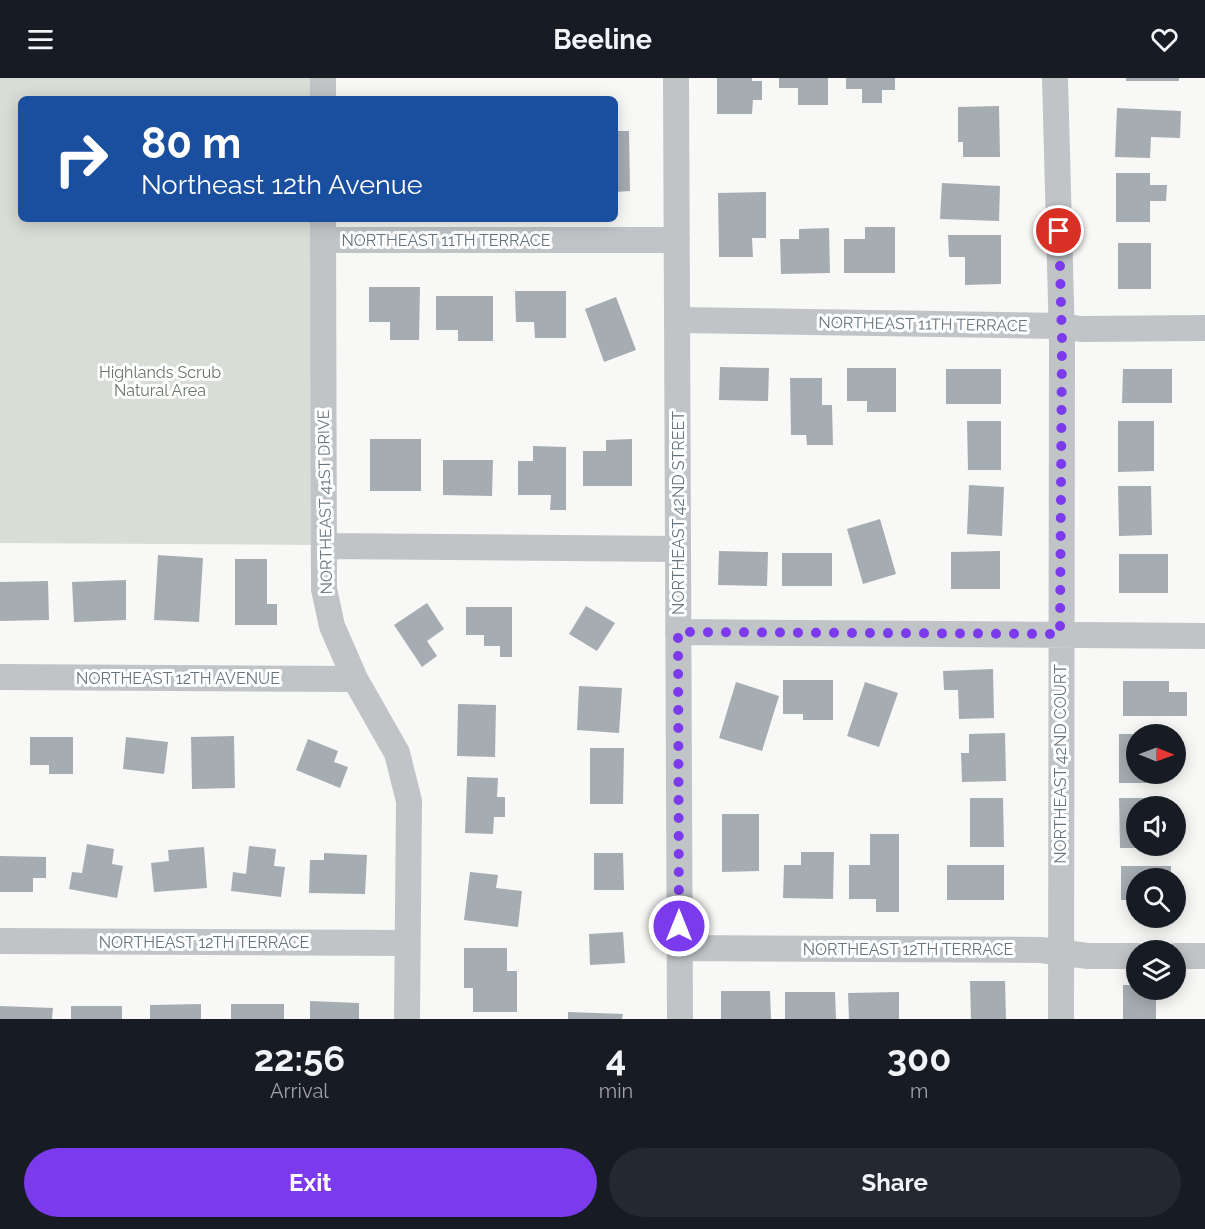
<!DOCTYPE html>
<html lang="en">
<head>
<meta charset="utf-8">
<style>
	body { margin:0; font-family:Raleway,sans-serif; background:#242831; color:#f1f3f6; height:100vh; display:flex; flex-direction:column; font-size:22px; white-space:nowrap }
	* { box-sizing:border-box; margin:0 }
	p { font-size:20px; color:#9ea1a6 }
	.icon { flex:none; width:33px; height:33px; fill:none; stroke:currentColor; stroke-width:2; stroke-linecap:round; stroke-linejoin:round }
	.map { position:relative; height:941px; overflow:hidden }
	.details { display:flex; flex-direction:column; background:#171b24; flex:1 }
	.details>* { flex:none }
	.hud { position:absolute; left:18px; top:18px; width:600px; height:126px; border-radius:9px; box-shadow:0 3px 15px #0003; background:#1a4fa0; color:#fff; overflow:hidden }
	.needle { width:39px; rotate:91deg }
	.buttons { position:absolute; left:1126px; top:646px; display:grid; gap:12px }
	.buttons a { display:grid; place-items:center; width:60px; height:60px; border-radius:50%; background:#171b24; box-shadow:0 3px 15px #0003; font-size:30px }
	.pin { position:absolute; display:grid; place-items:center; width:51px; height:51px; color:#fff; margin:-26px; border:3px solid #fff; border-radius:50%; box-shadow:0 2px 6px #0007 }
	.me { position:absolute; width:66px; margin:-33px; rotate:0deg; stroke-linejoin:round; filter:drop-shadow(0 0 4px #0008) }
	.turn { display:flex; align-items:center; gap:21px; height:126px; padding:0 24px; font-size:27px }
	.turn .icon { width:78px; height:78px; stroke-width:2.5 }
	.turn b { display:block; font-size:42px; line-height:51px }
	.eta { display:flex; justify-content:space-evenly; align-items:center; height:102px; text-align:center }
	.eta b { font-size:36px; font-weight:700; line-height:42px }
	.primary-button { display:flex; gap:12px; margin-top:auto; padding:12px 24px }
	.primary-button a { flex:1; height:69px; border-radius:36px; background:#7c3aed; color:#fff; font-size:24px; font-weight:700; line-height:69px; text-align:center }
	.primary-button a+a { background:#242831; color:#f1f3f6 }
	header { display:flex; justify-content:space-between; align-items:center; height:78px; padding:0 24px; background:#171b24; font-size:27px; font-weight:700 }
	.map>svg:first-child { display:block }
</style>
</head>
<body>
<header><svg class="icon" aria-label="menu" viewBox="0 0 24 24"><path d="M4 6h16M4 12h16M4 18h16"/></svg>Beeline<svg class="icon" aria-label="heart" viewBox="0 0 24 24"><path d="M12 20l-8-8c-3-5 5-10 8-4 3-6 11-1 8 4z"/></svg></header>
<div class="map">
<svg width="1205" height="941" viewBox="0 0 1205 941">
	<rect width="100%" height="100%" fill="#f8f8f6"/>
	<!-- green -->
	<path fill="#d8ddd6" d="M0,0H318V21H21V141H319L321,467L0,465Z"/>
	<!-- building -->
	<path fill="#a6adb2" d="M717,0H752V3H762V22H753L752,36H717Z
		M779,0H828V27H798V10H779Z
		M846,0H895V12H882V25H862V11H846Z
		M1126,0H1179V3H1126Z
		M999,28L1000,79H963V64H958V29Z
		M1117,30L1181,33L1180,60L1151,59L1150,80L1115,79Z
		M615,53H629L630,113L615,114Z
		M1116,95H1150V107H1167L1166,123H1150V144H1116Z
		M942,105L1000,108L999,143L940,141Z
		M766,114V160H752L753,179H719L718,115Z
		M865,149H895V195H844V161H865Z
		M829,150L830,195L781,196L780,161H799V151Z
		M948,157H1001V206L965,207V179H949Z
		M1118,165H1151V211H1118Z
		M369,209H420L419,262H390V244H369Z
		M515,213H566V260H535L534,244H516Z
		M436,218H493V263H458V252H436Z
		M616,219L636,272L604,284L585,231Z
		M720,289L769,290L768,323L719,322Z
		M847,290H896V334H867V323H847Z
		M946,291H1001V326H946Z
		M1123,291H1172V325H1122Z
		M790,300H822V327H832L833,367H807L806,357H791Z
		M967,343H1001V392H968Z
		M1118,343H1154V393L1118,394Z
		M370,361H421V413H370Z
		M632,361V408H583V373H606V362Z
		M533,368L566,369V432H550L551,417H518V383H533Z
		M443,382H493L492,418L443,417Z
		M969,407L1004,409L1002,458L967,456Z
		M1118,408H1151L1152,457L1119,458Z
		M880,441L896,496L863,506L847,451Z
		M719,473L768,474L767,508L718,507Z
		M1000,473V511H951V474Z
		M782,475H832V508H782Z
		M1119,476H1168V515H1119Z
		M158,477L203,480L199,544L154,542Z
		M235,481H267V526H277V547H235Z
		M126,502V542L74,544L72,504Z
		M48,503L49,542L0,543V504Z
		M427,525L444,551L427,563L437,578L422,589L394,547Z
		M586,528L615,545L597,573L569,556Z
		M466,529H512V579H500V568H484V557H466Z
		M993,591L994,640L959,641L958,612H944L943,593Z
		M783,602H833V642H803V636H783Z
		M1123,603H1169V614H1187V638H1123Z
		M736,604L779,618L762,673L719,660Z
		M865,604L898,615L879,669L847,658Z
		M579,608L622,610L619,655L577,652Z
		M458,626L496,627L495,679L457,678Z
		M1005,655L1006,703L962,704L961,675H969V656Z
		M1119,656H1137V696H1153V705H1119Z
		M234,658L235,710L192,711L191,659Z
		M30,659H73V696H49V687H30Z
		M126,659L168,664L164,696L123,691Z
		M308,661L338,673L334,684L348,689L340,710L296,692Z
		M590,670H624L623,726H590Z
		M467,699L498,700L497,719H505V739H494L493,756L465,755Z
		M970,720H1003L1004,769H970Z
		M1119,720H1166V729H1137V768H1152V770H1120Z
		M722,736H759V793L722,794Z
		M870,756H899V834H876V821H849V787H870Z
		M87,766L114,771L112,786L123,788L117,820L69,811L72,794L82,795Z
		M249,768L276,771L274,788L285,789L281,819L231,813L233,794L246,796Z
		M204,769L207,810L154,814L151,785L169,783L168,772Z
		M801,774H834L833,821L783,820L784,787H801Z
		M324,775L367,777L365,816L309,815L310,782H324Z
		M594,775H623L624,812H594Z
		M0,778L46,779V800H33V814H0Z
		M947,787H1004V822H947Z
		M1121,788H1171V801H1137V822H1121Z
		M470,794L498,797L496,810L522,813L518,849L464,842Z
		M623,854L625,885L590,887L589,856Z
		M464,870H507V893H517V934H473V910H464Z
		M970,903H1005L1006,941H971Z
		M1123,907H1137V912H1156V941H1123Z
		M721,913H770L771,941H721Z
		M785,914H835L836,941H785Z
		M899,914V941H849L848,915Z
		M310,923L359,925V941H310Z
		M201,926V941H150V927Z
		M231,926H284V941H231Z
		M0,928L53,930L52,941H0Z
		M71,928H122V941H71Z
		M568,934L623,936L622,941H568Z"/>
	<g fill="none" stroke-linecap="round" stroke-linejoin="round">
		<!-- minor -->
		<path stroke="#c0c4c7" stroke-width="26" d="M323,0V21
			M676,0L680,941
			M1055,0L1062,262L1061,941
			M323,141L324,511L332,548L355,601L397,675L409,723L407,941
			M323,162H677
			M677,242L1061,248L1081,251L1205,250
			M324,468L678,471
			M678,554L1205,558
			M0,599L355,601
			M0,863L407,865
			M680,870L1041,872L1088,878H1137
			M1176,878H1205"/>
	</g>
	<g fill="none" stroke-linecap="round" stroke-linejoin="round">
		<!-- route -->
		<path stroke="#7c3aed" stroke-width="10" stroke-dasharray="0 18" d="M679,848L678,554L1060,556L1062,262L1059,153"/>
	</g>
	<g text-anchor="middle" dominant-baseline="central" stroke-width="6" stroke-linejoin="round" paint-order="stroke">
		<!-- street labels -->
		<g font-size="16" fill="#66747e" stroke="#fff">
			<text x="446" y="162">NORTHEAST 11TH TERRACE</text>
			<text transform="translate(923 246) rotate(1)">NORTHEAST 11TH TERRACE</text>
			<text transform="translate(325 424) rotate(-91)">NORTHEAST 41ST DRIVE</text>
			<text transform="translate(678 435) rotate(-90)">NORTHEAST 42ND STREET</text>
			<text x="178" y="600">NORTHEAST 12TH AVENUE</text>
			<text transform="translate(1060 686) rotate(-90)">NORTHEAST 42ND COURT</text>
			<text x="204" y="864">NORTHEAST 12TH TERRACE</text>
			<text x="908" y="871">NORTHEAST 12TH TERRACE</text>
		</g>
		<!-- park labels -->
		<g font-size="16" fill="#687765" stroke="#fff">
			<text x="160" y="294">Highlands Scrub<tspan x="160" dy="18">Natural Area</tspan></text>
		</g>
	</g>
</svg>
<div class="buttons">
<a><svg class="needle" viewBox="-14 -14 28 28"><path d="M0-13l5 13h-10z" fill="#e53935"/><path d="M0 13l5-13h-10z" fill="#9ea1a6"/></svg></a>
<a><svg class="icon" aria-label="sound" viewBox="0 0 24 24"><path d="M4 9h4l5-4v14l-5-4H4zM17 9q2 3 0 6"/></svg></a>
<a><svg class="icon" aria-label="search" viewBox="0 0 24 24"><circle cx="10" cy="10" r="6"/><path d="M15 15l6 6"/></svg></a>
<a><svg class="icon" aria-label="layers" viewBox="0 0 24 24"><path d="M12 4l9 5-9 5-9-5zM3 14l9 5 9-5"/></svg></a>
</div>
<div class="pin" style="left:1059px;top:153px;background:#d93025"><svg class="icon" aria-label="arrive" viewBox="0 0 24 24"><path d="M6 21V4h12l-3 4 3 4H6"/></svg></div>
<svg class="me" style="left:679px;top:848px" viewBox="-20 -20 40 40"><circle r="17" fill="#7c3aed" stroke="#fff" stroke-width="3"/><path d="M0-11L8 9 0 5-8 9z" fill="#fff"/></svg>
<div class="hud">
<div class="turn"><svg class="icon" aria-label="right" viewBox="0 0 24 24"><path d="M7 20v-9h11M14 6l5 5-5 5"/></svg><div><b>80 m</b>Northeast 12th Avenue</div></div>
</div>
</div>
<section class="details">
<div class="eta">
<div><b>22:56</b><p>Arrival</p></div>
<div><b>4</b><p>min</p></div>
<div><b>300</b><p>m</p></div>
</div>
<div class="primary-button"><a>Exit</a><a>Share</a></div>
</section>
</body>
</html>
